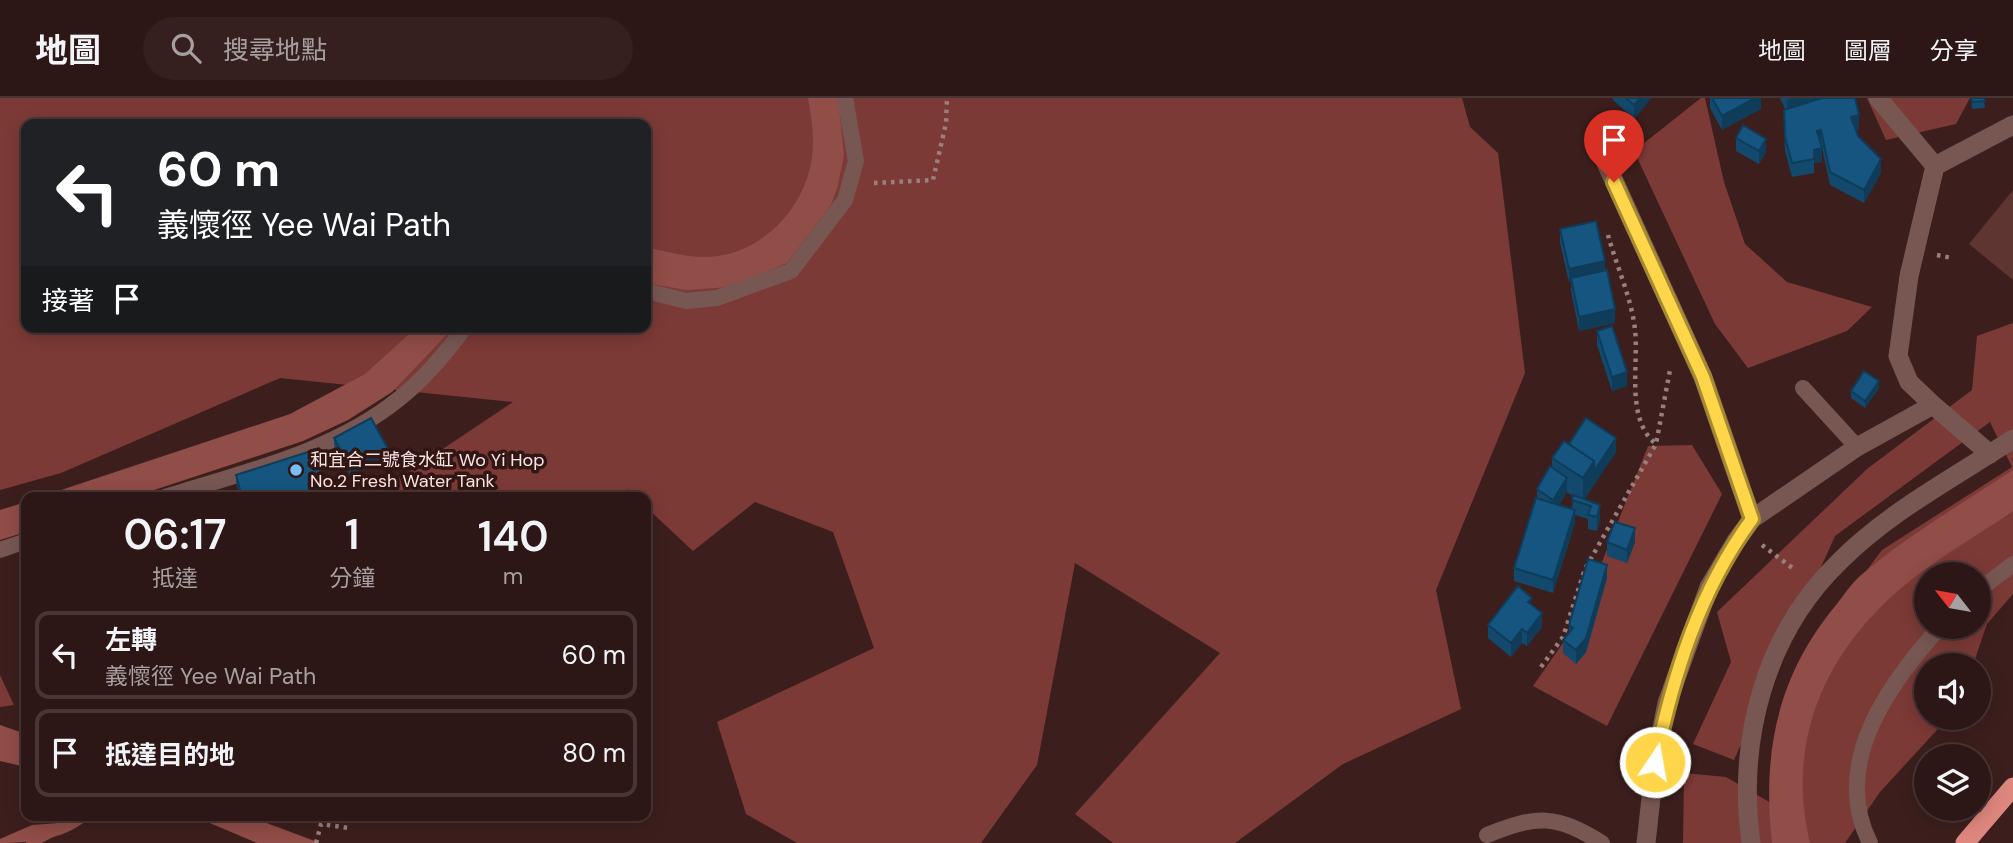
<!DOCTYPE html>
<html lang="zh-TW">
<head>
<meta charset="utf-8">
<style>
	body { margin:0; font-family:"DM Sans","Noto Sans TC",sans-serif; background:#35201f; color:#f1f3f6; height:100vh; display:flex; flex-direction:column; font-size:26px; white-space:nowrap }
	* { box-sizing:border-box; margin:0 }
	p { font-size:23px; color:#a79fa1 }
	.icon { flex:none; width:38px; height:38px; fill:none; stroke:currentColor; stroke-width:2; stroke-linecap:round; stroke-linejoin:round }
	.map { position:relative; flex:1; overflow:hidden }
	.sheet { position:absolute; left:21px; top:394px; width:630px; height:329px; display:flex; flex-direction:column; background:#2d1716; border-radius:14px; box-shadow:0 4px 18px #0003,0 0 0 2px #483635 }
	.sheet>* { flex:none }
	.hud { position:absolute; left:21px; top:21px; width:630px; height:214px; border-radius:14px; box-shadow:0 4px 18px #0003,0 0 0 2px #483635; background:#202124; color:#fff; overflow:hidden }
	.needle { width:46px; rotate:301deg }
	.controls { position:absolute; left:1914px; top:464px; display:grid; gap:14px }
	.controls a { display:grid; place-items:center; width:77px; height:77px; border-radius:50%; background:#2d1716; box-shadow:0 4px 18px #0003,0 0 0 2px #483635; font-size:35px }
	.pin { position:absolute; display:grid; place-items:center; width:60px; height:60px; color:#fff; margin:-72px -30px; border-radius:50% 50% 50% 0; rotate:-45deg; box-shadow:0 0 7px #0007 }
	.pin .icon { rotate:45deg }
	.me { position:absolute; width:77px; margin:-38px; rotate:12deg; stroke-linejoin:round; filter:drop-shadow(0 0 5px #0008) }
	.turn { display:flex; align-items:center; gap:24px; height:147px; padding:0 21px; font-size:32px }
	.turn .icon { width:91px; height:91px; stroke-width:2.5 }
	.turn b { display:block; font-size:49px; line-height:60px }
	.then { display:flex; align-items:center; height:66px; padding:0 21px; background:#0003; gap:14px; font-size:26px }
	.eta { display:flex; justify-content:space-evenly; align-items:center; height:119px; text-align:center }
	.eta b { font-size:42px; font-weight:600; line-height:49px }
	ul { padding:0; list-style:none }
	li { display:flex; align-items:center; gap:21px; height:88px; margin:0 14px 10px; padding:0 7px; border:4px solid #483635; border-radius:14px }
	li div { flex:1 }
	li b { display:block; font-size:26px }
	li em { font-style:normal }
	header { display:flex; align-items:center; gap:42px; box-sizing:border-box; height:98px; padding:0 35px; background:#2d1716; border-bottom:2px solid #483635 }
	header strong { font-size:33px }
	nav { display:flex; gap:38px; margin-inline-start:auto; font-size:24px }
	.search { width:490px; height:63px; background:#35201f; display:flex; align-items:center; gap:18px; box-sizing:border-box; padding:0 24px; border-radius:38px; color:#a79fa1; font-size:26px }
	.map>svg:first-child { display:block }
</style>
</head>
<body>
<header>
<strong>地圖</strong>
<div class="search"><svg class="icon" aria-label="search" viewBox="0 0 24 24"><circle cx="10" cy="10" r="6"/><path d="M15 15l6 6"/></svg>搜尋地點</div>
<nav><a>地圖</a><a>圖層</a><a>分享</a></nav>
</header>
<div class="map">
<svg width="2013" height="745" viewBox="0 0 2013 745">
	<rect width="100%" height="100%" fill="#3c1f1d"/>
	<!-- green -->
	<path fill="#5f3532" d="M2013,92V182L1969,146Z"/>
	<!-- forest -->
	<path fill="#7c3a36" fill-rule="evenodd" d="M0,0H1462L1470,29L1498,55L1525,275L1436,492L1461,611L1343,666L1235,745H1113L1075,716L1220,555L1075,465L1037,667L981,745H797L746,716L717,624L874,550L833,434L755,404L693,453L646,409V399H636L627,391L624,399H371L513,304L280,280L61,375L0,392ZM26,26H646V229H26Z
		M1701,0H1705L1724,84L1745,146L1787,184L1872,209L1847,233L1748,270L1715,226L1634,53Z
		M1867,0H1970L1956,26L1886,42Z
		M2013,225V496L1987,526L1973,567H1927V620H1948L1880,694L1845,745H1683L1684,675L1726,679L1778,709L1814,543L1882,452L2012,369L1990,324L1835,438L1734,662L1693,646L1731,564L1717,514L1867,371L1972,292L1977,238ZM1927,476H1979V528H1927Z
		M1692,347L1722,396L1607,628L1533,588L1579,522L1648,348Z
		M0,577L14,607L0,609Z"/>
	<!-- water -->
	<path fill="#914d47" d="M808,0H838L844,57L838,87L831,107L787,165L730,189L686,192L646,185V149C665,153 684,159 704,159C759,159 805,112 812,59C815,39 811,19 808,0Z
		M417,229H454L392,294L348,322L303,343L133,399H40L290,316L365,276Z
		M2013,372V413C1976,439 1933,462 1899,492C1823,558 1786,645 1810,745H1772C1762,655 1777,578 1836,507C1844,497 1851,486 1860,478C1907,438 1961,406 2013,372Z
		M26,404V434L0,442V412Z
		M0,627L26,636V669L0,663Z
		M82,718H91C69,741 31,745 0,745V741L32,727L72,724Z
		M193,718H248L320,745H257Z"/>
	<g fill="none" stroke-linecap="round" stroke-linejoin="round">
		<!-- stream -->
		<path stroke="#914d47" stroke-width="10" d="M31,745L82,718"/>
		<!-- path -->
		<path stroke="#99807e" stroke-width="4.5" stroke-dasharray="3.5 5" stroke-linecap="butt" d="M874,85L933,82L946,25L947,0
			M1608,137C1616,167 1632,201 1635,232C1639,266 1625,321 1656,346
			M1937,157L1952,160
			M1762,447L1795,472
			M1541,569L1563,539L1585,471L1656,346L1670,272
			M316,745L321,726L349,730"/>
		<!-- service -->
		<path stroke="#785753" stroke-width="16" d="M646,193L686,203L717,200L791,173L845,102L856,63L845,0
			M1803,290L1857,349
			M165,399C244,374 334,354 400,300C425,280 446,255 465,229
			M0,452L26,443
			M1979,492L2013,466
			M1487,737C1537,717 1555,716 1602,745
			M1870,745C1830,666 1889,585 1941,528"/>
		<!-- minor -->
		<path stroke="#785753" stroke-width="19" d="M1878,0L1935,68
			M1606,65L1703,279L1752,421
			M1933,307L1990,356
			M1646,745L1655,664L1667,605L1709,489L1736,443L1752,421L1857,349L1933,307L1909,284L1898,258L1909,178L1935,68L2013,27
			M1751,745C1737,643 1764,536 1840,463C1890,413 1955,379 2013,341"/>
		<!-- trunk -->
		<path stroke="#de877f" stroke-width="19" d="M1965,745L2013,689"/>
	</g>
	<!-- wall -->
	<path fill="#12496d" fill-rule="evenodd" d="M1613,0H1651L1634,21L1613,2Z
		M1710,0H1761V11L1722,32L1710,10Z
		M1780,0H1819L1815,2L1859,31L1856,32L1858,38L1881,75L1864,105L1830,87L1822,50V64L1814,65V75L1792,79L1785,53L1784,25V12L1785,11Z
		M1971,0H1984L1985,10L1972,11Z
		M1736,40L1766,54L1759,66L1736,53Z
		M1560,131L1605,173L1615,225L1579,233L1571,193V184H1569L1560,145Z
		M1597,233L1627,288L1612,293L1597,247Z
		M1879,290L1865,310L1851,300V293Z
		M334,340L388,358L351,379L334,347Z
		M1569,346L1616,354L1584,401L1600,407V421L1597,433L1588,431V421L1575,417V425L1553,495L1514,483V470L1537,400V391L1552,370V360ZM1567,394L1573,398L1572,411L1559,407Z
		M236,377L326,396L317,399H240L236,384Z
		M1607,444H1635L1627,465L1607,458Z
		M1607,480L1586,554L1576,566L1563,555V542L1569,535V527Z
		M1532,507L1542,529L1527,548L1522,545L1511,559L1488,540V527Z"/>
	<!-- shaded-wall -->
	<path fill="#0f3c59" d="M1640,0H1651L1634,21V7Z
		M1755,0H1761V11L1722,32V18Z
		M1791,0H1819L1787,16V2Z
		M1859,17V31L1851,33V19Z
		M1821,32V46L1817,33Z
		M1766,41V54L1759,66V53Z
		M1822,50V64L1814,65V52Z
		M1881,61V75L1864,105V92Z
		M1605,163V176L1571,180V184H1569V171Z
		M1615,211V225L1579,233V219Z
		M1627,274V288L1612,293V279Z
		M1879,283V290L1865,310V303Z
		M1616,340V354L1583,404V380L1594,363Z
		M388,351V358L351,379V371Z
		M1567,380V394L1553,416V402Z
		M326,389V396L317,399H294Z
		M1600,407V421L1597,433V419Z
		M1575,412V425L1553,495V482Z
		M1635,430V444L1627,465V452Z
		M1607,467V480L1586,554L1576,566V552Z
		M1542,515V529L1527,548V535Z
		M1522,531V545L1511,559V545Z"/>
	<!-- building -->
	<path fill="#15557f" stroke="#0f3c59" stroke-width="2" d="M1626,0H1640L1634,7Z
		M1712,0H1755L1722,18Z
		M1822,0H1855L1859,17L1851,19L1858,38L1881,61L1864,92L1830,74L1821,32L1817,33L1822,50L1814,52V61L1792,65L1785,39L1784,12Z
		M1971,0H1984L1985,3L1972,4Z
		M1743,27L1766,41L1759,53L1736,40Z
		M1596,123L1605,163L1569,171L1560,131Z
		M1607,172L1615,211L1579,219L1571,180Z
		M1612,228L1627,274L1612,279L1597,233Z
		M1864,273L1879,283L1865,303L1851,293Z
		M371,320L388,351L351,371L334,340Z
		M1586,320L1616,340L1594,373V363L1569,346Z
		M1564,343L1594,363L1583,380L1552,360Z
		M314,352L326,389L294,399H242L236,377Z
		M1550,368L1567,380L1553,402L1537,391Z
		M1573,397L1600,407L1597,419L1588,417L1591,408L1572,402Z
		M1536,400L1575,412L1553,482L1514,470Z
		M1615,424L1635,430L1627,452L1607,444Z
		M1588,461L1607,467L1586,540L1576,552L1563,542L1573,530L1569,527Z
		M1518,488L1532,500L1528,504L1542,515L1527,535L1522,531L1511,545L1488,527Z"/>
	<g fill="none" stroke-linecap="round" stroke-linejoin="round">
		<defs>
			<path id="route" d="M1614,84L1703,279L1752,421C1699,493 1673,578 1655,664"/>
		</defs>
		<!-- route casing -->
		<use href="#route" stroke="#a68a30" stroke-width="18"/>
		<!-- route -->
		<use href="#route" stroke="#ffd54a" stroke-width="12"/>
	</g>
	<!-- markers -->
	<circle fill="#77c0f7" stroke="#311613" stroke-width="2.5" cx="296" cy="372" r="7"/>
	<g text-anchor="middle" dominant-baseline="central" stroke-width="7" stroke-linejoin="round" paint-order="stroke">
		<!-- poi labels -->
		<g font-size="18" fill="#f9e5e3" stroke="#311613" text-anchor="start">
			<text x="310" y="362">和宜合二號食水缸 Wo Yi Hop<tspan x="310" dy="21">No.2 Fresh Water Tank</tspan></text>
		</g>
	</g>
</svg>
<div class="controls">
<a><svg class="needle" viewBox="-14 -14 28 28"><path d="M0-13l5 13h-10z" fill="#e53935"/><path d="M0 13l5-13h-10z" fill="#a79fa1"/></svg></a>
<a><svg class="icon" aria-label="sound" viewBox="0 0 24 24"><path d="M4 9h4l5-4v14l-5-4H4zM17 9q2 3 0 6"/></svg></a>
<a><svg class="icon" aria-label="layers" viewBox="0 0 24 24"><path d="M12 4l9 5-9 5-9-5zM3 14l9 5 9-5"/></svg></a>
</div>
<div class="pin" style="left:1614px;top:84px;background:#d93025"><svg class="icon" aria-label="arrive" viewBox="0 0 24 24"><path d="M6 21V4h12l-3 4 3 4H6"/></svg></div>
<svg class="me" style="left:1655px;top:664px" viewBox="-20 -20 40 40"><circle r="17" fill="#ffd54a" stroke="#fff" stroke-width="3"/><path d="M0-11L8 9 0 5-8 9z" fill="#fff"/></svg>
<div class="hud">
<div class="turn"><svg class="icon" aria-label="left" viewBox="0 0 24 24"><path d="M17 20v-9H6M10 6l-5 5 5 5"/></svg><div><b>60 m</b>義懷徑 Yee Wai Path</div></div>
<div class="then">接著<svg class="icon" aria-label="arrive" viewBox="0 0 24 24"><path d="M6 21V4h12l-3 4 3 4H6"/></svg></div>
</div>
<section class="sheet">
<div class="eta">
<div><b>06:17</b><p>抵達</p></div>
<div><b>1</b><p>分鐘</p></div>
<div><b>140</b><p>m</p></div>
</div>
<ul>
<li><svg class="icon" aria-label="left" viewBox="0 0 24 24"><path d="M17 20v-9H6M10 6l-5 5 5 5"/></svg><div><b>左轉</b><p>義懷徑 Yee Wai Path</p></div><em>60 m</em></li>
<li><svg class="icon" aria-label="arrive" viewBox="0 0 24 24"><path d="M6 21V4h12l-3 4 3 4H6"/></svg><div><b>抵達目的地</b></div><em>80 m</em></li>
</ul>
</section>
</div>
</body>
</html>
